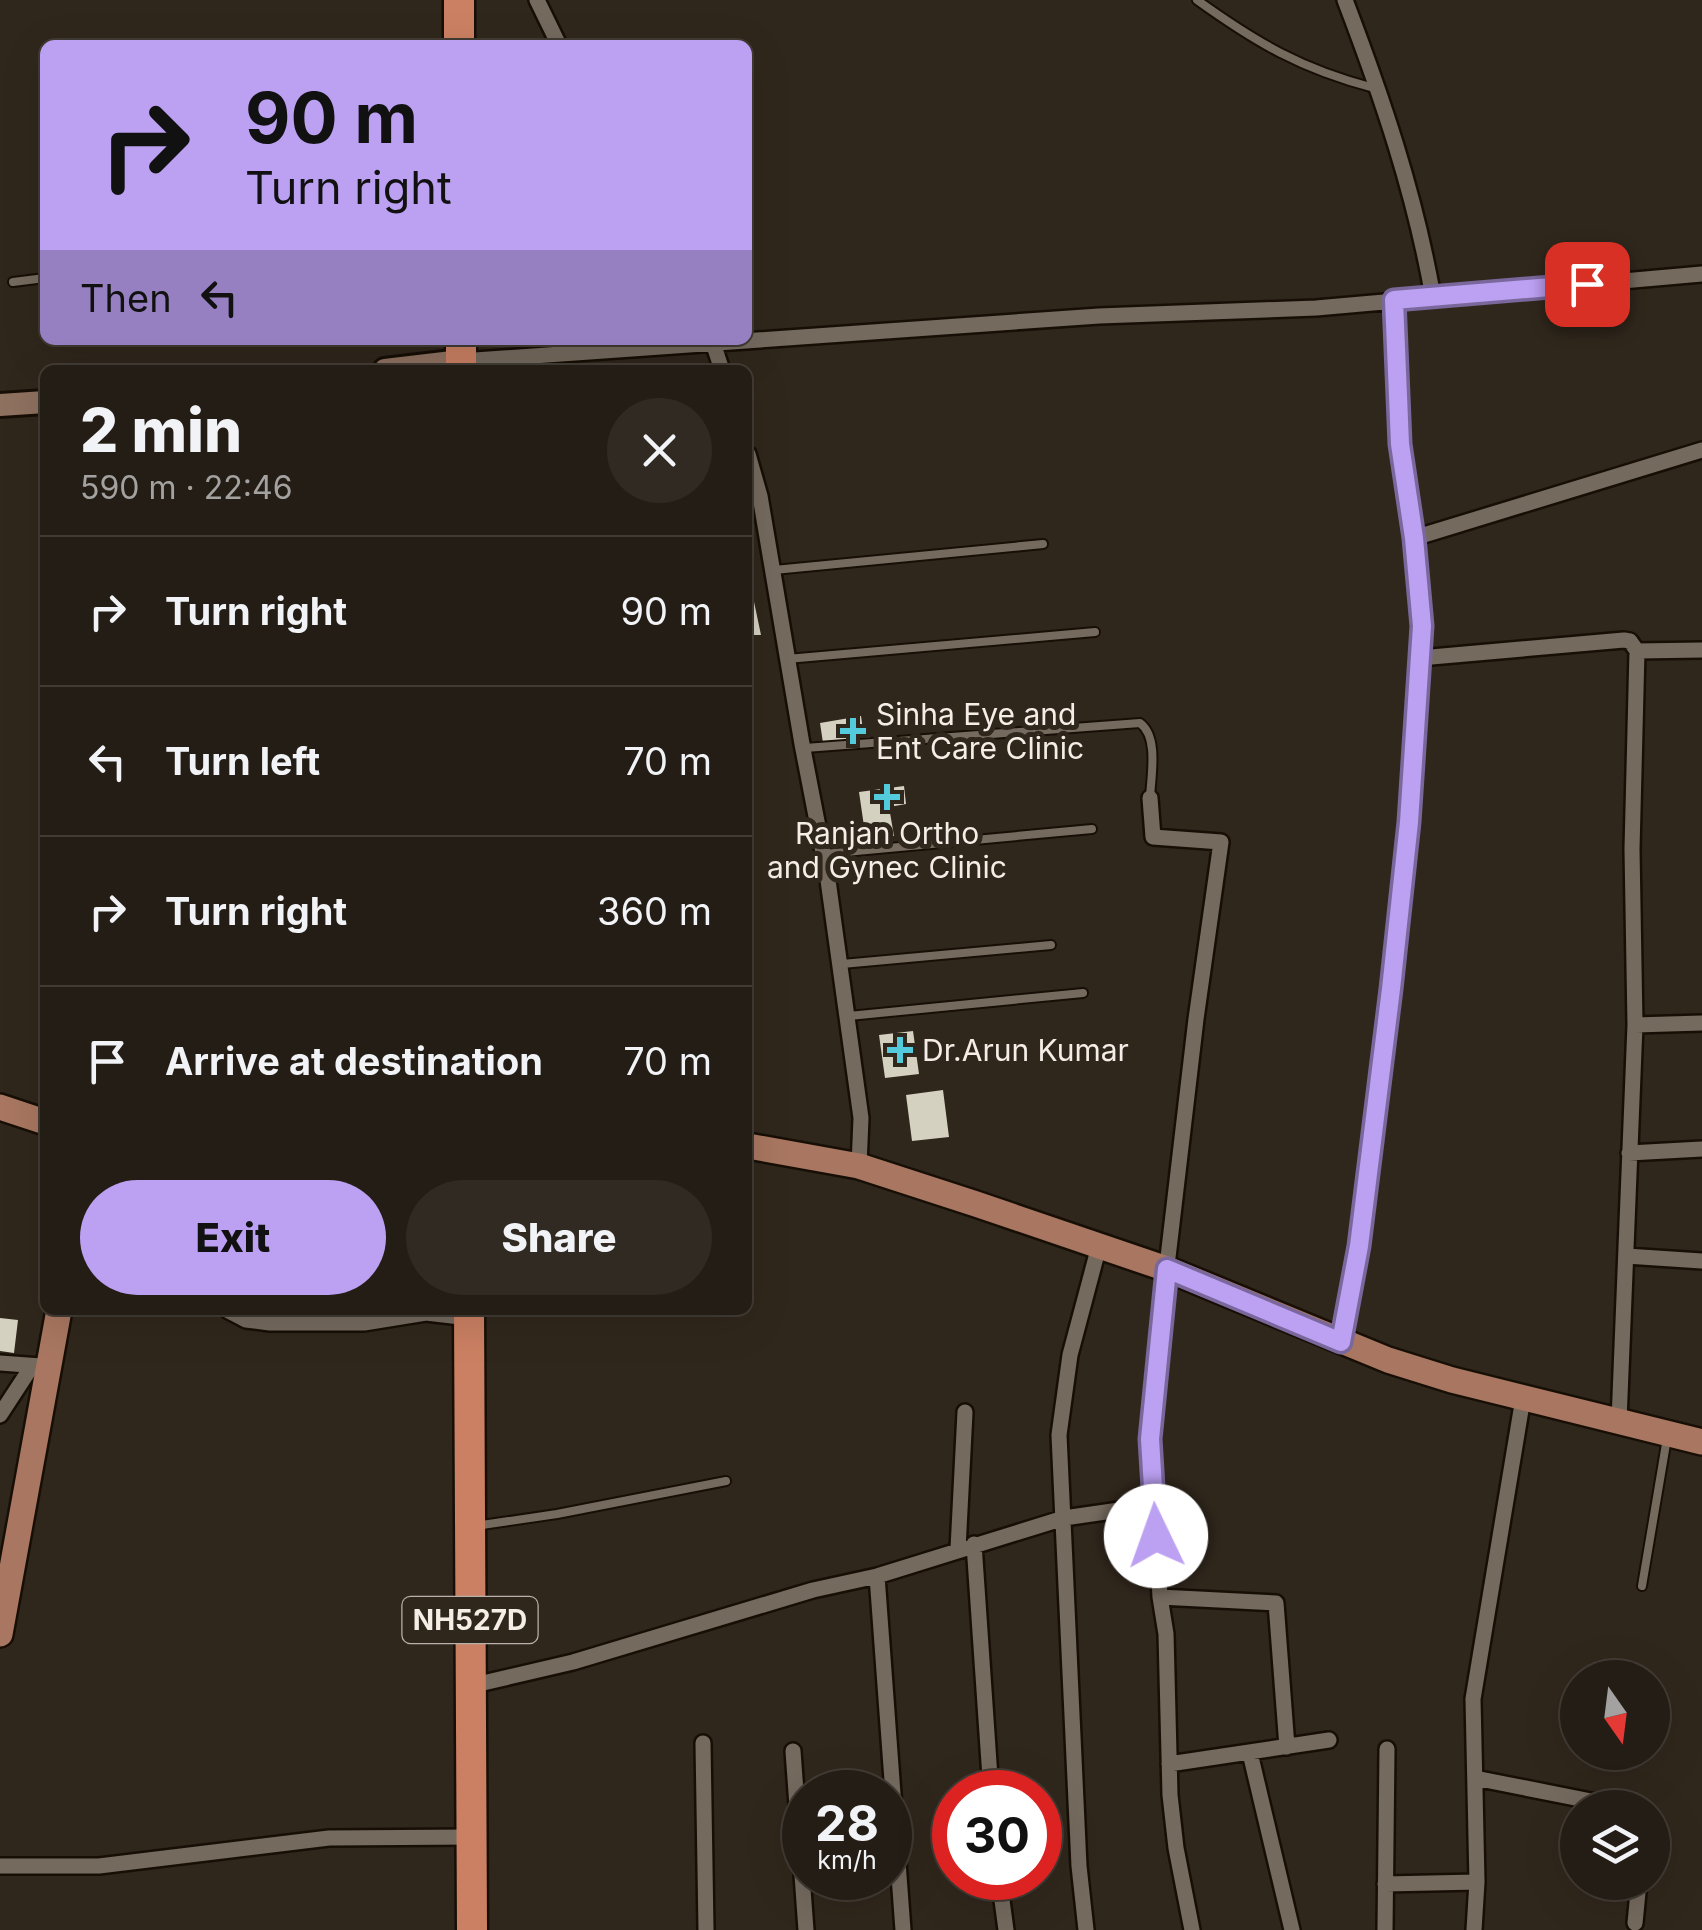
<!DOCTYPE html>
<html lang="en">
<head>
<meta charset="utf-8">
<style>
	body { margin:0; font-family:Inter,sans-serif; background:#302a22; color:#f1f3f6; height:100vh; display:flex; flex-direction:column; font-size:38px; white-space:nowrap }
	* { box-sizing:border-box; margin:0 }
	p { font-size:32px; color:#a3a2a0 }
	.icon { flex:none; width:55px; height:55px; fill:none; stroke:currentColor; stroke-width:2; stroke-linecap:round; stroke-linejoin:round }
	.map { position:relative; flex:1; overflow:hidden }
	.drawer { position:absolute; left:40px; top:365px; width:712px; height:950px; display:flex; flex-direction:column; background:#241d15; border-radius:15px; box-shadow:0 10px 40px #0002,0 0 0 2px #413b34 }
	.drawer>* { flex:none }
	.banner { position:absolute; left:40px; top:40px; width:712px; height:305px; border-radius:15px; box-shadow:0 10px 40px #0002,0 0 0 2px #413b34; background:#bca0f2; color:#111; overflow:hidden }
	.needle { width:65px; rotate:166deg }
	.controls { position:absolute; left:1560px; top:1660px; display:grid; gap:20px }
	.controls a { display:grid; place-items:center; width:110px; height:110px; border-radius:50%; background:#241d15; box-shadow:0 10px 40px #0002,0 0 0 2px #413b34; font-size:50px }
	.speed { position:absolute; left:782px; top:1770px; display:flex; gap:20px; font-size:50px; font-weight:700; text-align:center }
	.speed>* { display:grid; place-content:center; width:130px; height:130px; border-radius:50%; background:#241d15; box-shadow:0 10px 40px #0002,0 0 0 2px #413b34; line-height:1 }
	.speed small { font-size:25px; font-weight:400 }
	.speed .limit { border:15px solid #d22; background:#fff; color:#111 }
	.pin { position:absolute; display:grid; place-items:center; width:85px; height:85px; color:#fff; margin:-42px; border-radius:20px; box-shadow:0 5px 15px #0006 }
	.me { position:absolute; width:110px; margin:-55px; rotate:357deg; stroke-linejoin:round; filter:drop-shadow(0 0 8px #0008) }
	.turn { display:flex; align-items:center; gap:35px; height:210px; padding:0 40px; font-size:45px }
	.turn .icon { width:130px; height:130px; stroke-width:2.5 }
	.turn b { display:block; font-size:70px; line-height:85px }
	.then { display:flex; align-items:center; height:95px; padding:0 40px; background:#0003; gap:20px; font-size:38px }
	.round { display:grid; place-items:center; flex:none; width:105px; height:105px; border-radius:52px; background:#302a22 }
	.headline { display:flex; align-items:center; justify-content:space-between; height:170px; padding:0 40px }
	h1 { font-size:60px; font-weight:800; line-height:75px }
	.primary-button { display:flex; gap:20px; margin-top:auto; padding:20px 40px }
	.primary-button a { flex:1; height:115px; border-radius:60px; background:#bca0f2; color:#111; font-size:40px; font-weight:800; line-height:115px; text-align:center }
	.primary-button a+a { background:#302a22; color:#f1f3f6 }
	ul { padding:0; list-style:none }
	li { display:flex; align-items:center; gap:30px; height:150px; padding:0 40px; border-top:2px solid #413b34 }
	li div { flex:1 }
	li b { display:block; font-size:38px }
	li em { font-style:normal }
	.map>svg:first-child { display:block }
</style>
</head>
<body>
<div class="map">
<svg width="1702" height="1930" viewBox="0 0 1702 1930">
	<rect width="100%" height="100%" fill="#30271c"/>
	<!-- building -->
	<path fill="#d4d1c1" d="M748,578H749L761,635H748Z
		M861,716L864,737L823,743L820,723Z
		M904,786L906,804L889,807L894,836L866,840L859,792Z
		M913,1031L919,1074L885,1078L879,1035Z
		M943,1090L949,1137L912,1141L906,1095Z
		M0,1318L18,1320L14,1353L0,1351Z"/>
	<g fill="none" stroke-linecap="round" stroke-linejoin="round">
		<defs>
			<path id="lane" d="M1197,0C1257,43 1301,69 1374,88
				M13,282L45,278
				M774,570L1043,544
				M787,659L1095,632
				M805,748L1140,723C1159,737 1151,776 1150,798
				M824,854L1092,829
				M842,964L1051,945
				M849,1016L1083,993
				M475,1526L557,1514L726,1481
				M1642,1586L1667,1438"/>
			<path id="street" d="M537,0L559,45
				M1345,0C1382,97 1415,194 1433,297
				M712,340L722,370
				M461,361L1099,316L1316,308L1702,274
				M748,454L760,496L802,744L827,873L861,1118L859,1166
				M1414,538L1702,450
				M1637,651L1702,650
				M1420,658L1624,640L1630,641L1637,651L1632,849L1635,1025L1619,1421
				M1150,798L1153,837L1221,842L1196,1019L1153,1385L1151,1439L1160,1597L1166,1634L1170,1795L1176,1848L1192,1930
				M1635,1025L1702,1023
				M1629,1153L1702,1149
				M1626,1256L1702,1261
				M227,1310L246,1320L270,1323H364L426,1313L469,1318
				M1341,1342L1359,1246L1387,1022L1409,822L1422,625L1414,538L1400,444L1394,300
				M0,1363L41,1366
				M0,1415L32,1366
				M974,1544L991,1792
				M958,1549L965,1412
				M877,1576L903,1930
				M1160,1597L1276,1603L1287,1747
				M470,1686L573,1662L813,1590L877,1576L1064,1518L1154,1505
				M703,1743L706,1930
				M793,1751L806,1930
				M1250,1753L1292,1930
				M1169,1764L1329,1740
				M1475,1778L1626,1808
				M0,1866H99L329,1838L472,1837
				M999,1878L1006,1930
				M1385,1884L1477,1882
				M1635,1923L1639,1882
				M1086,1930L1079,1866L1059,1435L1070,1355L1099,1246
				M1385,1930L1387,1749
				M1474,1930L1477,1882L1473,1699L1523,1398"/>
			<path id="secondary" d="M385,370L461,361
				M0,405L45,402"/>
			<path id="primary" d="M0,1107L45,1122
				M748,1146L859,1166L976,1204L1167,1269L1388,1360L1452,1380L1702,1442
				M0,1634L59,1310"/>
			<path id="highway" d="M459,0V45
				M461,340V370
				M469,1310L472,1930"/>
		</defs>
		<!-- lane casing -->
		<use href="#lane" stroke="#170f06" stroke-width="12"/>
		<!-- street casing -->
		<use href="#street" stroke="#170f06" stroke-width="20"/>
		<!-- secondary casing -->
		<use href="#secondary" stroke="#170f06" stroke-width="28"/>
		<!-- primary casing -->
		<use href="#primary" stroke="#170f06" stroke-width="30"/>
		<!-- highway casing -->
		<use href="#highway" stroke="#170f06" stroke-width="35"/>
		<!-- lane -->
		<use href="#lane" stroke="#756a5e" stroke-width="8"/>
		<!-- street -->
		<use href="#street" stroke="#756a5e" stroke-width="15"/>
		<!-- secondary -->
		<use href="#secondary" stroke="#8f7160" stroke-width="22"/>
		<!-- primary -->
		<use href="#primary" stroke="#a97761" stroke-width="25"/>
		<!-- highway -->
		<use href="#highway" stroke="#cb8063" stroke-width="30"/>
	</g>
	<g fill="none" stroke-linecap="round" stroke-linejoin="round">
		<defs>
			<path id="route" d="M1156,1536L1150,1439L1167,1269L1341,1342L1359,1246L1391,989L1409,822L1422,626L1414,538L1400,444L1394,300L1587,284"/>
		</defs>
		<!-- route casing -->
		<use href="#route" stroke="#7a689d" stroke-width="25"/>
		<!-- route -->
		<use href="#route" stroke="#bca0f2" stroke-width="18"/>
	</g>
	<!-- markers -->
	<g fill="#54cadd" stroke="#30271c" stroke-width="4">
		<path d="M848 716h10v10h10v10h-10v10h-10v-10h-10v-10h10z"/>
		<path d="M882 782h10v10h10v10h-10v10h-10v-10h-10v-10h10z"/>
		<path d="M895 1035h10v10h10v10h-10v10h-10v-10h-10v-10h10z"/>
	</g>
	<g text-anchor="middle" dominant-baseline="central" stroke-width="10" stroke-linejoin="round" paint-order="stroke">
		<!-- shield labels -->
		<rect fill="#30271c" stroke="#b9b2aa" stroke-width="2.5" x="402.5" y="1597" width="135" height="46" rx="8"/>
		<g font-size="28" font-weight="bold" fill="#f4eee7">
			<text x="470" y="1620">NH527D</text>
		</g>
		<!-- poi labels -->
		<g font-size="30" fill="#f4eee7" stroke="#30271c" text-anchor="start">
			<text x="876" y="714">Sinha Eye and<tspan x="876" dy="34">Ent Care Clinic</tspan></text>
			<text x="887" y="833" text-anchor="middle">Ranjan Ortho<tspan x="887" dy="34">and Gynec Clinic</tspan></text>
			<text x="922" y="1050">Dr.Arun Kumar</text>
		</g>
	</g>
</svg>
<div class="controls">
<a><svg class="needle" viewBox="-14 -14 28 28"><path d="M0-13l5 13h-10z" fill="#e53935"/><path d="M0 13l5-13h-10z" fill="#a3a2a0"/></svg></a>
<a><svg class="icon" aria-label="layers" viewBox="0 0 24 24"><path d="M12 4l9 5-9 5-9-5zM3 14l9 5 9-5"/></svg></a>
</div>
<div class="speed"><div>28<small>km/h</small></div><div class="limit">30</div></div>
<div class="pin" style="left:1587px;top:284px;background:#d93025"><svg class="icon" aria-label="arrive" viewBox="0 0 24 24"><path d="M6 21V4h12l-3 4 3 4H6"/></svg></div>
<svg class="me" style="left:1156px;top:1536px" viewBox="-20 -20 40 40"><circle r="19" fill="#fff"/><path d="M0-13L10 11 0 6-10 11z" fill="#bca0f2"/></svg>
<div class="banner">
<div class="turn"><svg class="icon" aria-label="right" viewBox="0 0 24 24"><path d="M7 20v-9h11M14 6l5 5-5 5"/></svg><div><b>90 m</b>Turn right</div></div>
<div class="then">Then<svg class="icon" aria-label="left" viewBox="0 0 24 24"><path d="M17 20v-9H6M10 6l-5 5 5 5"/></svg></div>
</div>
<section class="drawer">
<div class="headline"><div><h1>2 min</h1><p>590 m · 22:46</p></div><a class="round"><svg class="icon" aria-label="close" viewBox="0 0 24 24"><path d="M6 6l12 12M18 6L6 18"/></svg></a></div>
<ul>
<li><svg class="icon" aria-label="right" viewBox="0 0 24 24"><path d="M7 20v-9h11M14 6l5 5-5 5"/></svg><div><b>Turn right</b></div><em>90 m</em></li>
<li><svg class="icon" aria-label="left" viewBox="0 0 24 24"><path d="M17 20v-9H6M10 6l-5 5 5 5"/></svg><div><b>Turn left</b></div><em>70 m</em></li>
<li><svg class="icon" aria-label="right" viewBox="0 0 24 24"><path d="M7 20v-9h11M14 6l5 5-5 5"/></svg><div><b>Turn right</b></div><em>360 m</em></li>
<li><svg class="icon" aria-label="arrive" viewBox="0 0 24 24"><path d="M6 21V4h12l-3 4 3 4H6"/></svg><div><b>Arrive at destination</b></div><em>70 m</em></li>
</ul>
<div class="primary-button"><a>Exit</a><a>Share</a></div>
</section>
</div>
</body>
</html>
